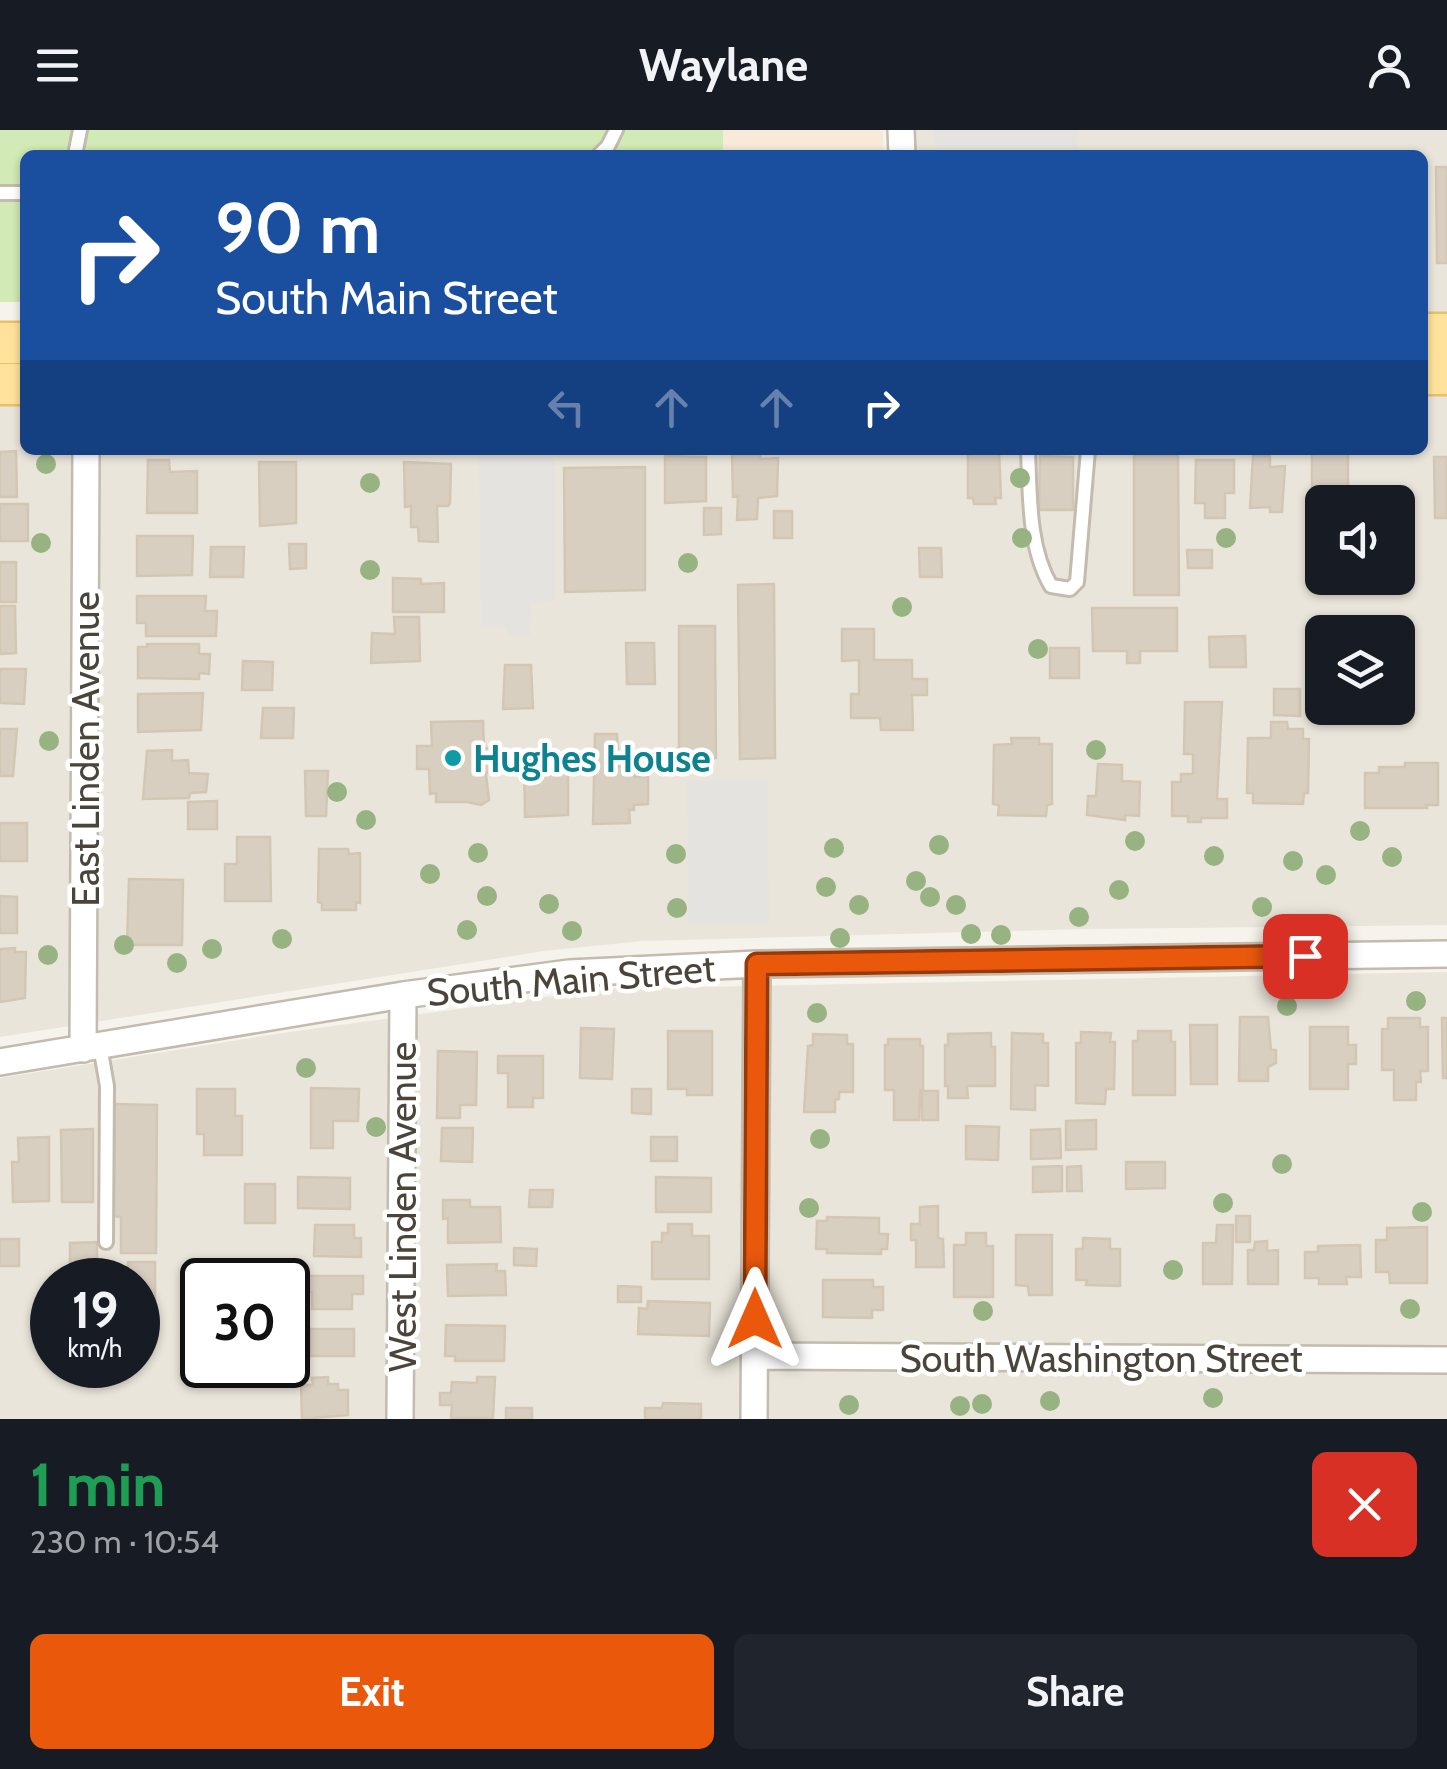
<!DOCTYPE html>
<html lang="en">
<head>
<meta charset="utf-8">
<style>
	body { margin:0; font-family:Cabin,sans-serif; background:#20242c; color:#f1f3f6; height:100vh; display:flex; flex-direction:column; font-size:38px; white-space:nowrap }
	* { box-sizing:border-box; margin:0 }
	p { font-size:32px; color:#9ea1a6 }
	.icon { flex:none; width:55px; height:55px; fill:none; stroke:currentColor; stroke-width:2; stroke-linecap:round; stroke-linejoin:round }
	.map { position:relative; height:1289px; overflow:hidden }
	.side { display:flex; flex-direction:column; background:#171b24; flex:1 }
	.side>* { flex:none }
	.banner { position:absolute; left:20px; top:20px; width:1408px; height:305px; border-radius:15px; box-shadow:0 2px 8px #0004; background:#1a4fa0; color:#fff; overflow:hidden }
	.controls { position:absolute; left:1305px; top:355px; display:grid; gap:20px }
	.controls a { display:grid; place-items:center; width:110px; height:110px; border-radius:15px; background:#171b24; box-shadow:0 2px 8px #0004; font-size:50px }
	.speed { position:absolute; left:30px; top:1128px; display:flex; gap:20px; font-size:50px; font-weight:700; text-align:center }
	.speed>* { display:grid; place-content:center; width:130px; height:130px; border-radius:50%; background:#171b24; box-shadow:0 2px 8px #0004; line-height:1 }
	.speed small { font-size:25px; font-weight:400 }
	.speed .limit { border:5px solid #111; border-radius:15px; background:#fff; color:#111 }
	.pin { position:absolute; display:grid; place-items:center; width:85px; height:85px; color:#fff; margin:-42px; border-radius:20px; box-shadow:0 5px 15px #0006 }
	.me { position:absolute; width:110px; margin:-55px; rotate:0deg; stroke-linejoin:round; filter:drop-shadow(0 0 8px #0008) }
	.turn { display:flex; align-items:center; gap:35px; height:210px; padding:0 30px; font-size:45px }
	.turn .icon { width:130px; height:130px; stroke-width:2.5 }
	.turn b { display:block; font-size:70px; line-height:85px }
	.lanes { display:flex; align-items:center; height:95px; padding:0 30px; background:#0003; justify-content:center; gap:50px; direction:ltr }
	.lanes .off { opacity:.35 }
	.round { display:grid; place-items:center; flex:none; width:105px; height:105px; border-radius:15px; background:#20242c }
	.summary { display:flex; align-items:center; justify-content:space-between; height:170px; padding:0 30px }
	h1 { font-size:60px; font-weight:700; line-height:75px; color:#1e9e55 }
	.primary-button { display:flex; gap:20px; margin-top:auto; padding:20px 30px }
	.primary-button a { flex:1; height:115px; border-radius:15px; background:#ea580c; color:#fff; font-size:40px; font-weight:700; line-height:115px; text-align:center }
	.primary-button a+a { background:#20242c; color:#f1f3f6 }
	header { display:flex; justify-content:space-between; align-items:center; height:130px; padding:0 30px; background:#171b24; font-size:45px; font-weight:700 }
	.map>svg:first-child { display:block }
</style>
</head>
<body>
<header><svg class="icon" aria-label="menu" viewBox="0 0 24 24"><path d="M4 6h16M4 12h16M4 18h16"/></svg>Waylane<svg class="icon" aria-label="person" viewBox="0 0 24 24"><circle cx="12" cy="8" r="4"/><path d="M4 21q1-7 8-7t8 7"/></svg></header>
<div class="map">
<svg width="1447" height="1289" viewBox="0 0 1447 1289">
	<rect width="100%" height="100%" fill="#f6f3ec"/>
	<!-- residential -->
	<path fill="#eae5da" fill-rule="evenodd" d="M915,0H1447V795L1086,799L643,811L544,821L0,907V267H25V320H1422V25H915ZM1322,372H1398V448H1322ZM1322,502H1398V578H1322Z
		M1447,842V1289H0V948L289,902L605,859ZM52,1150H138V1235H52ZM202,1150H288V1235H202Z"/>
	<!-- commercial -->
	<path fill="#f7ead8" d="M723,0H883V25H723Z"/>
	<!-- green -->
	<path fill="#d2eab5" d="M0,0H723V25H25V172H0Z"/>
	<!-- parking -->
	<path fill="#e5e3e0" d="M933,0H1078L1077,19H936Z
		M479,327L555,328V471L531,473L530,505H510L504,496H481Z
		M768,650L769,794H688L687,651Z"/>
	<!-- building -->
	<path fill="#d8cfc1" stroke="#d3c7b4" stroke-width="2.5" d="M1436,37H1447V133H1437Z
		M968,320H999L1001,368H995L996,374H974L973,368H968Z
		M1312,320H1348V372L1312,373Z
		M16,321L17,367H0V322Z
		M732,324H760L761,329L778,328L777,366L758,368L757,389L737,390L738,366L733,367Z
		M1134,325H1178L1179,465H1134Z
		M665,326L706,327V371L665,373Z
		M1040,326L1073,327V380H1039Z
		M1253,326H1270V337L1285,336L1282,382H1270V377L1250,378Z
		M1434,327H1447V388H1435Z
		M148,330H169L170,342L197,341V383H147Z
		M1196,330H1234V363H1225V388H1205V373H1195Z
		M259,332H296V393L260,396Z
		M404,332L451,334L450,373L448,376H437L438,412L419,411L418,397H411V376L405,377Z
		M645,337V460L565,462L564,338Z
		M0,374H28V411H0Z
		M704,378H721V404L704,405Z
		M774,381H792V408H774Z
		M137,406H193L192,445L137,446Z
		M289,414H306V438L290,439Z
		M211,417H244L243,447H210Z
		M919,418H941L942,447H920Z
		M1187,420H1212V438H1188Z
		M0,432H16V472H0Z
		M393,448L421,449V454L444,453V482H393Z
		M774,454L775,628L740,629L738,455Z
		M137,466H206L205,481H217L216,506H146V493H137Z
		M0,476H15L16,523L0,524Z
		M1092,478H1177V521H1140V533H1127V521H1093Z
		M394,487H419L420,531L371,533L372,503L395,504Z
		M679,496H715L716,628L679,629Z
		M842,499H874V530H912V549H927V565H912L913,600H881L880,588H851V564H859V530L842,531Z
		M1245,506L1246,537H1210L1209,507Z
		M626,513H654L655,554H627Z
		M147,514H199V524H210L209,544L199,543V549L138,548V517H147Z
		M1050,518H1079V548H1050Z
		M243,531L273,532L272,560H242Z
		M505,535H531L533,578L503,579Z
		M0,539H26L24,574L0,573Z
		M1274,559H1300V586L1274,585Z
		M203,563L201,600L138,602V564Z
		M1185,572H1222L1217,669H1227V688H1201V692H1188V686H1172V652H1181V644H1193V624H1184Z
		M263,578H294L293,608H261Z
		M483,591L484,618H490V638L486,644L489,670L481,675L467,672H436V663L430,664L429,639H417V616H432L431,592Z
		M1271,592H1287L1288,599H1303V609H1309L1308,663H1304L1303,674L1253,673V663H1247L1248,608H1271Z
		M0,599H17L13,646H0Z
		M595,604H617L619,637H632L635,647H648V674L634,675V680H629L630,693L593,694Z
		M1011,608H1039V614H1052V674L1047,675L1046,686L998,685L999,675L993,674L994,615L1012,614Z
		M172,620V631L188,630L189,643L208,644L206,662L190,663L189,668L143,669L147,621Z
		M568,625V685L525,687L524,627Z
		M1405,633H1438V675H1426L1427,678H1365V643H1379V637H1405Z
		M1098,634L1122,635V651L1140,652L1139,686L1125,685V690L1087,685L1088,666H1096Z
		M305,641H328L326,686H306Z
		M217,671V699H188V672Z
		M0,693H27V731H0Z
		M237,707H270L271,771H225V734H237Z
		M319,719H348L349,724L360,723V773L356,772V780H322V773L318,772Z
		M129,749L183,750L182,815H127Z
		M0,766L17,767V803H0Z
		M15,818V822H26L25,868L0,872V819Z
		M1240,887H1268L1271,920H1276V933L1268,937V951H1239Z
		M1388,888H1420V897H1428V941H1420L1421,952H1416V970H1394V940H1382V899H1388Z
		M1442,888H1447V948H1443Z
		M1190,895H1217V954H1191Z
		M1310,897H1348V915H1356V934H1348V959H1310Z
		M581,898L614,899L612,949L580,948Z
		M668,901H712V965H687V959H668Z
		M1138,901H1171V912H1175V965H1133V911H1138Z
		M1081,902L1111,903L1110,912H1115L1114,959H1106L1105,974L1076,973V913H1081Z
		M991,903V917H995V956H967L968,968H948V956H945V915L948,916V904Z
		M1012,903L1043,904V913H1048V956L1035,955V980L1011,979Z
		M813,904L847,905V914H853V962H839V969L835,970V982H804L808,916L813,915Z
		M888,909H920V916H923V960H920L919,990H894V960H885V915H888Z
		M438,921L477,922L476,975H460V988H437Z
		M498,926H543V968H533V977H508V943H498Z
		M311,958L359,959L358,991H333V1018H311Z
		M197,959H235V986H242V1025H204V1004H197Z
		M632,959H651V984L632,983Z
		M922,961H938V990H922Z
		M114,974L157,975L156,1123H121V1087L113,1086Z
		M1096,990V1019L1066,1020V991Z
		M966,996L999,997L998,1030L966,1029Z
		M442,998H473L472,1032L441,1031Z
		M93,999V1072H62L61,1000Z
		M1060,999L1061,1028L1031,1029V1000Z
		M49,1007V1071L13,1072L12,1032H19L18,1008Z
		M651,1007H677V1031H651Z
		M1126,1032H1165V1058L1126,1059Z
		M1062,1036V1061L1033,1062V1037Z
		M1081,1036L1082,1061H1067V1037Z
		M298,1047L350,1048V1079L298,1078Z
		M656,1047L711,1048V1082H656Z
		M245,1054H275V1093H245Z
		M530,1060H553L552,1077H529Z
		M443,1070H470V1077H500L501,1112L448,1113V1088L443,1089Z
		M938,1076V1108L943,1109L944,1137H916V1110H911V1094H920V1077Z
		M1236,1086H1250V1112H1236Z
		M827,1087L879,1088V1104H888L887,1119H881V1124L827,1123V1119H816L817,1091H827Z
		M668,1094H692V1106H709V1149H652V1112H662V1103H668Z
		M315,1095H354V1108H361V1127L314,1126Z
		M1217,1095H1233L1232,1154H1203V1113H1216Z
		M1427,1097V1153H1390L1389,1142H1376V1110H1387V1098Z
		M966,1103H986V1116H993V1167H954V1115H966Z
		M1016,1105H1052V1165H1029L1028,1156L1016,1155Z
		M1083,1108L1110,1109V1119H1120V1156L1086,1155L1087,1150H1076V1119H1083Z
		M0,1109H19V1136H0Z
		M1267,1111V1121L1278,1120V1154H1248V1120H1254L1255,1112Z
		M97,1112V1135H70V1113Z
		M1360,1115L1361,1147H1346L1347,1154H1319V1148H1305V1122H1318V1116Z
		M514,1118L537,1119L536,1136L514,1135Z
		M128,1132H155V1181L138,1180V1150H128Z
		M497,1134L496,1141H505L506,1165L448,1166L447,1135Z
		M304,1146H363V1164H352V1179H312V1162H304Z
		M823,1150H873V1157H883V1180H872V1188L823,1187Z
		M618,1156L641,1157V1172H618Z
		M648,1171L710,1173L709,1206L638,1204L639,1178L647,1179Z
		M41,1176H52V1209H41Z
		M446,1195L505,1196L504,1231H455V1226H445Z
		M310,1199H354V1226H310Z
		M328,1247V1254H338V1260H348V1285L302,1289L301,1255H313L312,1248Z
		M477,1247H495L493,1288H451L452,1275H440V1263H451L452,1252L477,1253Z
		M663,1273L701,1274V1289H645V1278H662Z
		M506,1278H532V1289H506Z"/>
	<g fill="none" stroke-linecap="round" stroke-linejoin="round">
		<defs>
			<path id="service" d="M75,25L80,0
				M599,25L608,16L616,0
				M0,63H25
				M1028,320C1030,364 1028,417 1051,456L1070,459L1077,452L1088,320
				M100,916L107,956L106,1112"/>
			<path id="minor" d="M901,0L902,25
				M83,919L86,320
				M0,932L403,865L569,843L757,834L1447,824
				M755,1226L1447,1230
				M400,1289L403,865
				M754,1289L757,834"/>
			<path id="primary" d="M1422,204H1447
				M0,213H25
				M1422,244H1447
				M0,254H25"/>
		</defs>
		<!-- service casing -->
		<use href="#service" stroke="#c2bbae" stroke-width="18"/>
		<!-- minor casing -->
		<use href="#minor" stroke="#c2bbae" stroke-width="30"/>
		<!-- primary casing -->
		<use href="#primary" stroke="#e6c16a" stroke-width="45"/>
		<!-- service -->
		<use href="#service" stroke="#fff" stroke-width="12"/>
		<!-- minor -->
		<use href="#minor" stroke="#fff" stroke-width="25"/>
		<!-- primary -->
		<use href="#primary" stroke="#ffe39c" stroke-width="40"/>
	</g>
	<!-- trees -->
	<g fill="#97b381">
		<circle cx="46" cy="334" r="10"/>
		<circle cx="1020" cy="348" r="10"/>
		<circle cx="370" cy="353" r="10"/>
		<circle cx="1022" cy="408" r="10"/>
		<circle cx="1226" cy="408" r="10"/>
		<circle cx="41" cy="413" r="10"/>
		<circle cx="688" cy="433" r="10"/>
		<circle cx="370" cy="440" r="10"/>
		<circle cx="902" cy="477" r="10"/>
		<circle cx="1038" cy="519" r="10"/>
		<circle cx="49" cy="611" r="10"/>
		<circle cx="1096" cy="620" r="10"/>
		<circle cx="337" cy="662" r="10"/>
		<circle cx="366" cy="690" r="10"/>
		<circle cx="1360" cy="701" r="10"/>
		<circle cx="1135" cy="711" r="10"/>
		<circle cx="939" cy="715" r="10"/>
		<circle cx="834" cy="718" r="10"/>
		<circle cx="478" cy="723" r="10"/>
		<circle cx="676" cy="724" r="10"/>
		<circle cx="1214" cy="726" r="10"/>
		<circle cx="1392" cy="727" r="10"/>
		<circle cx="1293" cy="731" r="10"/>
		<circle cx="430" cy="744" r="10"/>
		<circle cx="1326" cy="745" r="10"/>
		<circle cx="916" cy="751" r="10"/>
		<circle cx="826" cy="757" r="10"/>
		<circle cx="1119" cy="760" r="10"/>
		<circle cx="487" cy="766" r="10"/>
		<circle cx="930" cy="767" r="10"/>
		<circle cx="549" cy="774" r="10"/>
		<circle cx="859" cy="775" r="10"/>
		<circle cx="956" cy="775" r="10"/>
		<circle cx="1262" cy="777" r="10"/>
		<circle cx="677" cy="778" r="10"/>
		<circle cx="1079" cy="787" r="10"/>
		<circle cx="467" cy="800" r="10"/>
		<circle cx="572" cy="801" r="10"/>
		<circle cx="971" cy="804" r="10"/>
		<circle cx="1001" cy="805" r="10"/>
		<circle cx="840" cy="808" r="10"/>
		<circle cx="282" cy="809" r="10"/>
		<circle cx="124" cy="815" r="10"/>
		<circle cx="212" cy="819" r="10"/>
		<circle cx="48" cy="825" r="10"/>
		<circle cx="177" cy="833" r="10"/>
		<circle cx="1416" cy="871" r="10"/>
		<circle cx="1287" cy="876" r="10"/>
		<circle cx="817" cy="883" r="10"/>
		<circle cx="306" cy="938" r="10"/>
		<circle cx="376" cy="997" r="10"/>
		<circle cx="820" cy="1009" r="10"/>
		<circle cx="1282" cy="1034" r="10"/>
		<circle cx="1223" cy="1073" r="10"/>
		<circle cx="809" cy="1078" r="10"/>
		<circle cx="1422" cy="1082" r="10"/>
		<circle cx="1173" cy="1140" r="10"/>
		<circle cx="1410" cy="1179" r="10"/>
		<circle cx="983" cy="1181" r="10"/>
		<circle cx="1213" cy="1268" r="10"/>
		<circle cx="1050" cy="1271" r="10"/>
		<circle cx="982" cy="1274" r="10"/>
		<circle cx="849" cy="1275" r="10"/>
		<circle cx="960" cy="1276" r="10"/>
	</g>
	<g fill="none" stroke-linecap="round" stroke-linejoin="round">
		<defs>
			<path id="route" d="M755,1189L757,834L1305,826"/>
		</defs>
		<!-- route casing -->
		<use href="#route" stroke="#983908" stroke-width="25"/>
		<!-- route -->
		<use href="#route" stroke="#ea580c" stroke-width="18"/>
	</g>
	<!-- markers -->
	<circle fill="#0f9aa8" stroke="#fff" stroke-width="4" cx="453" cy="628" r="10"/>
	<g text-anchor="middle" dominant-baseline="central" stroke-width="9" stroke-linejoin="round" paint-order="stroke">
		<!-- street labels -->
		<g font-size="38" fill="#4b4439" stroke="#fff">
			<text transform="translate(85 619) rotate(-90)">East Linden Avenue</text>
			<text transform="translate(571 850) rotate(-5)">South Main Street</text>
			<text transform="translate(402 1077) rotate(-90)">West Linden Avenue</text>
			<text x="1101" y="1228">South Washington Street</text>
		</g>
		<!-- culture labels -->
		<g font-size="38" font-weight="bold" fill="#0d838f" stroke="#fff" text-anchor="start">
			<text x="473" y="628">Hughes House</text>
		</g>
	</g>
</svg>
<div class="controls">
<a><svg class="icon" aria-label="sound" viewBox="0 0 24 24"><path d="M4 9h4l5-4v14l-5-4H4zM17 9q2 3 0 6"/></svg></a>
<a><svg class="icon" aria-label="layers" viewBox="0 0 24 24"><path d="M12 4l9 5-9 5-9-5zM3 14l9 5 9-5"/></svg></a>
</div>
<div class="speed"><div>19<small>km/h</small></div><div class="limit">30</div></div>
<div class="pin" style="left:1305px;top:826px;background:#d93025"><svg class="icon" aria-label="arrive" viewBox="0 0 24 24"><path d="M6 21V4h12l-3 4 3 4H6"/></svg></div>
<svg class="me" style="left:755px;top:1189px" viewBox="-20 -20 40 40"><path d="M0-17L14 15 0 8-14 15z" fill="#ea580c" stroke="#fff" stroke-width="4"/></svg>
<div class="banner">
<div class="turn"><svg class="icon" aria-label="right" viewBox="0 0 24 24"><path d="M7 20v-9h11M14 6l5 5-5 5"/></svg><div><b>90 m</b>South Main Street</div></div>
<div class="lanes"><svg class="icon off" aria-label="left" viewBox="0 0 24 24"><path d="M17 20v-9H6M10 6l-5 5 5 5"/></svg><svg class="icon off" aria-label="ahead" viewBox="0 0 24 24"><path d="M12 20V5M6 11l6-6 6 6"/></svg><svg class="icon off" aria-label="ahead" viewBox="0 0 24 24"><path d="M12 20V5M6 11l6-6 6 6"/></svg><svg class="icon" aria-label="right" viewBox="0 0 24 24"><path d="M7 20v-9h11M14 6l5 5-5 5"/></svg></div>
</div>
</div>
<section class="side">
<div class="summary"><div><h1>1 min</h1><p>230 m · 10:54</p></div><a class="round" style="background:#d93025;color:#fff"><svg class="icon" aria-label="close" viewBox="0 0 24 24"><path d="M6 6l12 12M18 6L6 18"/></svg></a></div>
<div class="primary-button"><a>Exit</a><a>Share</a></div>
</section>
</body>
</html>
